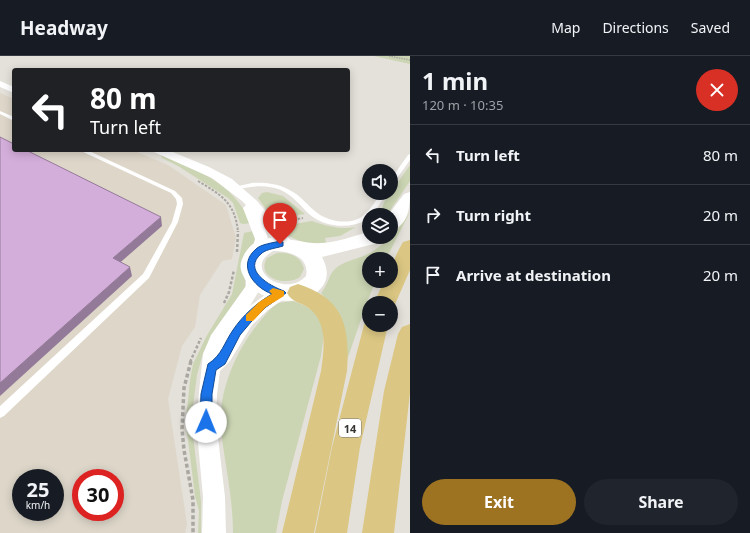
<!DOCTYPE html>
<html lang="en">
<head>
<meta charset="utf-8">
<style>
	body { margin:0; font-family:"Noto Sans",sans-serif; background:#20242c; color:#f1f3f6; height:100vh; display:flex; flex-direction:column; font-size:15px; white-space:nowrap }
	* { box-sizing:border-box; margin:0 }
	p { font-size:13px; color:#9ea1a6 }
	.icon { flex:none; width:22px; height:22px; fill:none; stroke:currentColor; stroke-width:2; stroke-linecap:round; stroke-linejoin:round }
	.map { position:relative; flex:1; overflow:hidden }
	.details { display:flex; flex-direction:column; background:#171b24; width:340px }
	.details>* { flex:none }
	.hud { position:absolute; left:12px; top:12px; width:338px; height:84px; border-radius:4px; box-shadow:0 2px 10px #0003; background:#202124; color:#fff; overflow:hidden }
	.controls { position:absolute; left:362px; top:108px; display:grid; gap:8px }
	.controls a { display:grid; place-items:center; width:36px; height:36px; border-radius:50%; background:#171b24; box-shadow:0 2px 10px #0003; font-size:20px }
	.speed { position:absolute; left:12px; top:413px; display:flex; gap:8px; font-size:20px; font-weight:700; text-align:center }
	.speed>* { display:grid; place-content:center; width:52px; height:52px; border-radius:50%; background:#171b24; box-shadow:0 2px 10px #0003; line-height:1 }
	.speed small { font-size:10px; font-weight:400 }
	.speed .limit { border:6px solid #d22; background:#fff; color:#111 }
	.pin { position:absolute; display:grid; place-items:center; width:34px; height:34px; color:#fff; margin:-41px -17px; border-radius:50% 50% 50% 0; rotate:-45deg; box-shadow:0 0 4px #0007 }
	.pin .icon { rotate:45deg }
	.me { position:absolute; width:44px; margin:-22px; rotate:1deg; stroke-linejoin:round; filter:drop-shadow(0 0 3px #0008) }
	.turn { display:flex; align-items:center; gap:14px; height:84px; padding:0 12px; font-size:18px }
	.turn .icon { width:52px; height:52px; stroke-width:2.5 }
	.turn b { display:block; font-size:28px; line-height:34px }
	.round { display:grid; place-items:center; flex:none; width:42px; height:42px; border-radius:21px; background:#20242c }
	.head { display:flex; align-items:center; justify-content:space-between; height:68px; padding:0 12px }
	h1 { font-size:24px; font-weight:700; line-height:30px }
	.cta { display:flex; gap:8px; margin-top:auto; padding:8px 12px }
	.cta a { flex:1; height:46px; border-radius:24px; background:#9d7322; color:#fff; font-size:16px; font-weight:700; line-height:46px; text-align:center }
	.cta a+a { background:#20242c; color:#f1f3f6 }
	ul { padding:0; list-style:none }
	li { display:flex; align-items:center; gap:12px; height:60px; padding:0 12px; border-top:1px solid #363941 }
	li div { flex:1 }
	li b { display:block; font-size:15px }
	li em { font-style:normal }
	header { display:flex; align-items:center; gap:24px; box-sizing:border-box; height:56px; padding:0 20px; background:#171b24; border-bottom:1px solid #363941 }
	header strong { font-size:19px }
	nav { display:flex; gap:22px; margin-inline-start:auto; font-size:14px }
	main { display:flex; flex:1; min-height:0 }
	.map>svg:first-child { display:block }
</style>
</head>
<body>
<header>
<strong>Headway</strong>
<nav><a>Map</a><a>Directions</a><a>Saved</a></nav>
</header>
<main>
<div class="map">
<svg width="410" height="477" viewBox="0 0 410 477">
	<rect width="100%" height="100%" fill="#e4e1da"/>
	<!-- built -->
	<path fill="#ddd6c9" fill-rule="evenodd" d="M0,37L14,43V94H132L168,109L226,149L236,182L232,203L222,205L200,239L195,271L182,290L168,343L187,468L185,477H0ZM21,422H55V456H21ZM81,422H115V456H81Z"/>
	<!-- green -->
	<path fill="#cbd5b3" d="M374,0H410V8Z
		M161,99C203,118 228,123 252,167L243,168L240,167L233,147L228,142L178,110L162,102Z
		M410,109V125L387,159H380L384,146Z
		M267,136L283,140L305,158L273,163L258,142L262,137Z
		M410,156L386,203H369V225H376L367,246L345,310L325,242L321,237C328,229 329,218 335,213C342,206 356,203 366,199C386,189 398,174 410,156Z
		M312,165C327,170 340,174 356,171L340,180L325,182L326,187C310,192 289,182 277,171Z
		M253,175L256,182L243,218L245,222V231L217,271L203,297L197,319L192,358L193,380L201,445V477H198L199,455L195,440L187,376V355L190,324L193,308L206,281L232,238L244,177Z
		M277,197C289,196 301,200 304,213L300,221C287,231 255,222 267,202Z
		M293,245C326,257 326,268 321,300L282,445L276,477H233C233,442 225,409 221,374C217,328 244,277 277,247Z"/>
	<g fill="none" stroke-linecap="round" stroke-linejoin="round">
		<!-- path-far3 -->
		<path stroke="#a9a7a1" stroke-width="1.5" stroke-dasharray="1.5 1" stroke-linecap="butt" d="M389,0L410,4"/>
		<!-- path-far2 -->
		<path stroke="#a9a7a1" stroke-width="2" stroke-dasharray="2.5 1.5" stroke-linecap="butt" d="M198,125C221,139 235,146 238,176
			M282,166L303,162"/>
		<!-- path-far1 -->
		<path stroke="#a9a7a1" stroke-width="2.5" stroke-dasharray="3 2" stroke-linecap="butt" d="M237,196L238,175
			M224,247L229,236L234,214
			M190,306L201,282"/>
		<!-- path -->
		<path stroke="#a9a7a1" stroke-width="3.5" stroke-dasharray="4 2.5" stroke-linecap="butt" d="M191,305L184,332L182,373L184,394L193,444V477"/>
		<!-- lane -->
		<path fill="#fff" fill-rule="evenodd" d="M0,55L14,61V65L0,58Z
			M79,94H87L175,135L182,142L183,148L178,166L149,222L4,360L0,362V350L143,218L172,166L177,148L176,143L171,137Z
			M410,98V104L393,128L391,129V123L408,99Z
			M252,127C266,126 281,128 293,136C302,141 308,150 316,156C328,166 352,170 364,159C371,153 376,144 381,137H387L373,158L369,159V162L367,164C350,173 325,172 309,158C300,149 293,140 281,134C266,128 251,130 236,134L233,132L234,131Z"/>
		<!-- street -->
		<path fill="#fff" fill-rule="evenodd" d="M0,25L14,31V37L0,31Z
			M152,94H168L209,111L232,123L257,145L294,188L292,192C280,195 272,182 265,174C269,183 269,189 264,198L259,199L254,198L252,194L255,183L243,152L246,149L242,145L212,122L154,96Z
			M254,215L259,217L263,228L250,250L269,236L281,231L287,233L289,237L287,241L268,254L252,269L230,305L220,315L217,339L216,365L225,441L226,477H202L203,441L196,365L203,298L211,279L246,230V221L249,217Z"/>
		<!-- secondary -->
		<path fill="#fff" fill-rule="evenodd" d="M410,136C410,152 408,170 391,174V159H388L404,138Z
			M369,176V181H385L382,186L322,201C348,248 260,263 242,217C239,210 241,204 245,197C262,169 297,189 322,187C338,186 353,180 369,176ZM273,195C288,195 310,200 306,220C285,243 241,213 273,195Z"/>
		<!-- primary -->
		<path fill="#dbc783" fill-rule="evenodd" d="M410,184V214L393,253L391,254V247H374L384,225H391C391,209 395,200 403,186Z
			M298,228C344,243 350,270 347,315L314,477H282L321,315C324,294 328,268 310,253C302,246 292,247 287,237L290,231Z
			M368,262L369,269H388L360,391L347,477H315L332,391L364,269Z
			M410,268V337L394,477H362L384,335L398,278L402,271Z"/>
	</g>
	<!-- shaded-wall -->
	<path fill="#947a99" d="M161,161L162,170L115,211L113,202Z
		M130,211L132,220L0,340V327Z"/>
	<!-- building -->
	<path fill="#d4aedb" stroke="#947a99" d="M0,81L14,88V94H26L161,161L113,202L130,211L0,327Z"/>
	<!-- route -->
	<path fill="#1a73e8" stroke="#114b97" d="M280,185L283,186V190C277,192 267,193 262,197C241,214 270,230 284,235L286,237L266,251L251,266L240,279L225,308L216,314L212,338V366L210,370L206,371L202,370L200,366L201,338L208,308C222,299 224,287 233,274C243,259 257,247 272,238C253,231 237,209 256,193C261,188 273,187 280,185Z"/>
	<!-- slow -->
	<path fill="#f59e0b" d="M273,232L284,235V240L266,251L253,265H246V259L259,246L272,238L269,235Z"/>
	<g text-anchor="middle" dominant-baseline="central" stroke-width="3.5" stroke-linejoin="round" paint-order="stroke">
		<!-- shield labels -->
		<rect fill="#fff" stroke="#727270" stroke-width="1" x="339" y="363" width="22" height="18" rx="3"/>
		<g font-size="11" font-weight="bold" fill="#363532">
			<text x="350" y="372">14</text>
		</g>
	</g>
</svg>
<div class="controls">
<a><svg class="icon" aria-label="sound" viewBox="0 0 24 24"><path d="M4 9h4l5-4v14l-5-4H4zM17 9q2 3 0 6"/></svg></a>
<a><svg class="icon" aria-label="layers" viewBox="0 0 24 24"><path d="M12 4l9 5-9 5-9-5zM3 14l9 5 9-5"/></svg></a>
<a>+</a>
<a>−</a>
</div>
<div class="speed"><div>25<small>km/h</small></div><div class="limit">30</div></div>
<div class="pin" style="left:280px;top:188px;background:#d93025"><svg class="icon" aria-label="arrive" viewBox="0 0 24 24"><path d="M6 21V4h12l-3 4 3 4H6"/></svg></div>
<svg class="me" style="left:206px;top:366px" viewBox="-20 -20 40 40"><circle r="19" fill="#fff"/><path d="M0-13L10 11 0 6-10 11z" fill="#1a73e8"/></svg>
<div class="hud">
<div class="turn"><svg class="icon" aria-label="left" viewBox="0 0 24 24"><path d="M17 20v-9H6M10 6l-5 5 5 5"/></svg><div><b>80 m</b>Turn left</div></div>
</div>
</div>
<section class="details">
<div class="head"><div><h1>1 min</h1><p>120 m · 10:35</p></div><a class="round" style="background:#d93025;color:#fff"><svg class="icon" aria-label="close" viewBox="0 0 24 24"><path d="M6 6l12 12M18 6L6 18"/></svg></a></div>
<ul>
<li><svg class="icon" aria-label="left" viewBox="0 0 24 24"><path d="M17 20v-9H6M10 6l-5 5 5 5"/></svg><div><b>Turn left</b></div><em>80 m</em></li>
<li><svg class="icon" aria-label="right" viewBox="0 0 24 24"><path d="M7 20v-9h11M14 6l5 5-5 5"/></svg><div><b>Turn right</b></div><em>20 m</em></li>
<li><svg class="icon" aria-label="arrive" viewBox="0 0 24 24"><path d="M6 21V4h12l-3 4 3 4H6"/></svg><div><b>Arrive at destination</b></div><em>20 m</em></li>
</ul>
<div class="cta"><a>Exit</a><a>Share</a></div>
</section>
</main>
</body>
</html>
